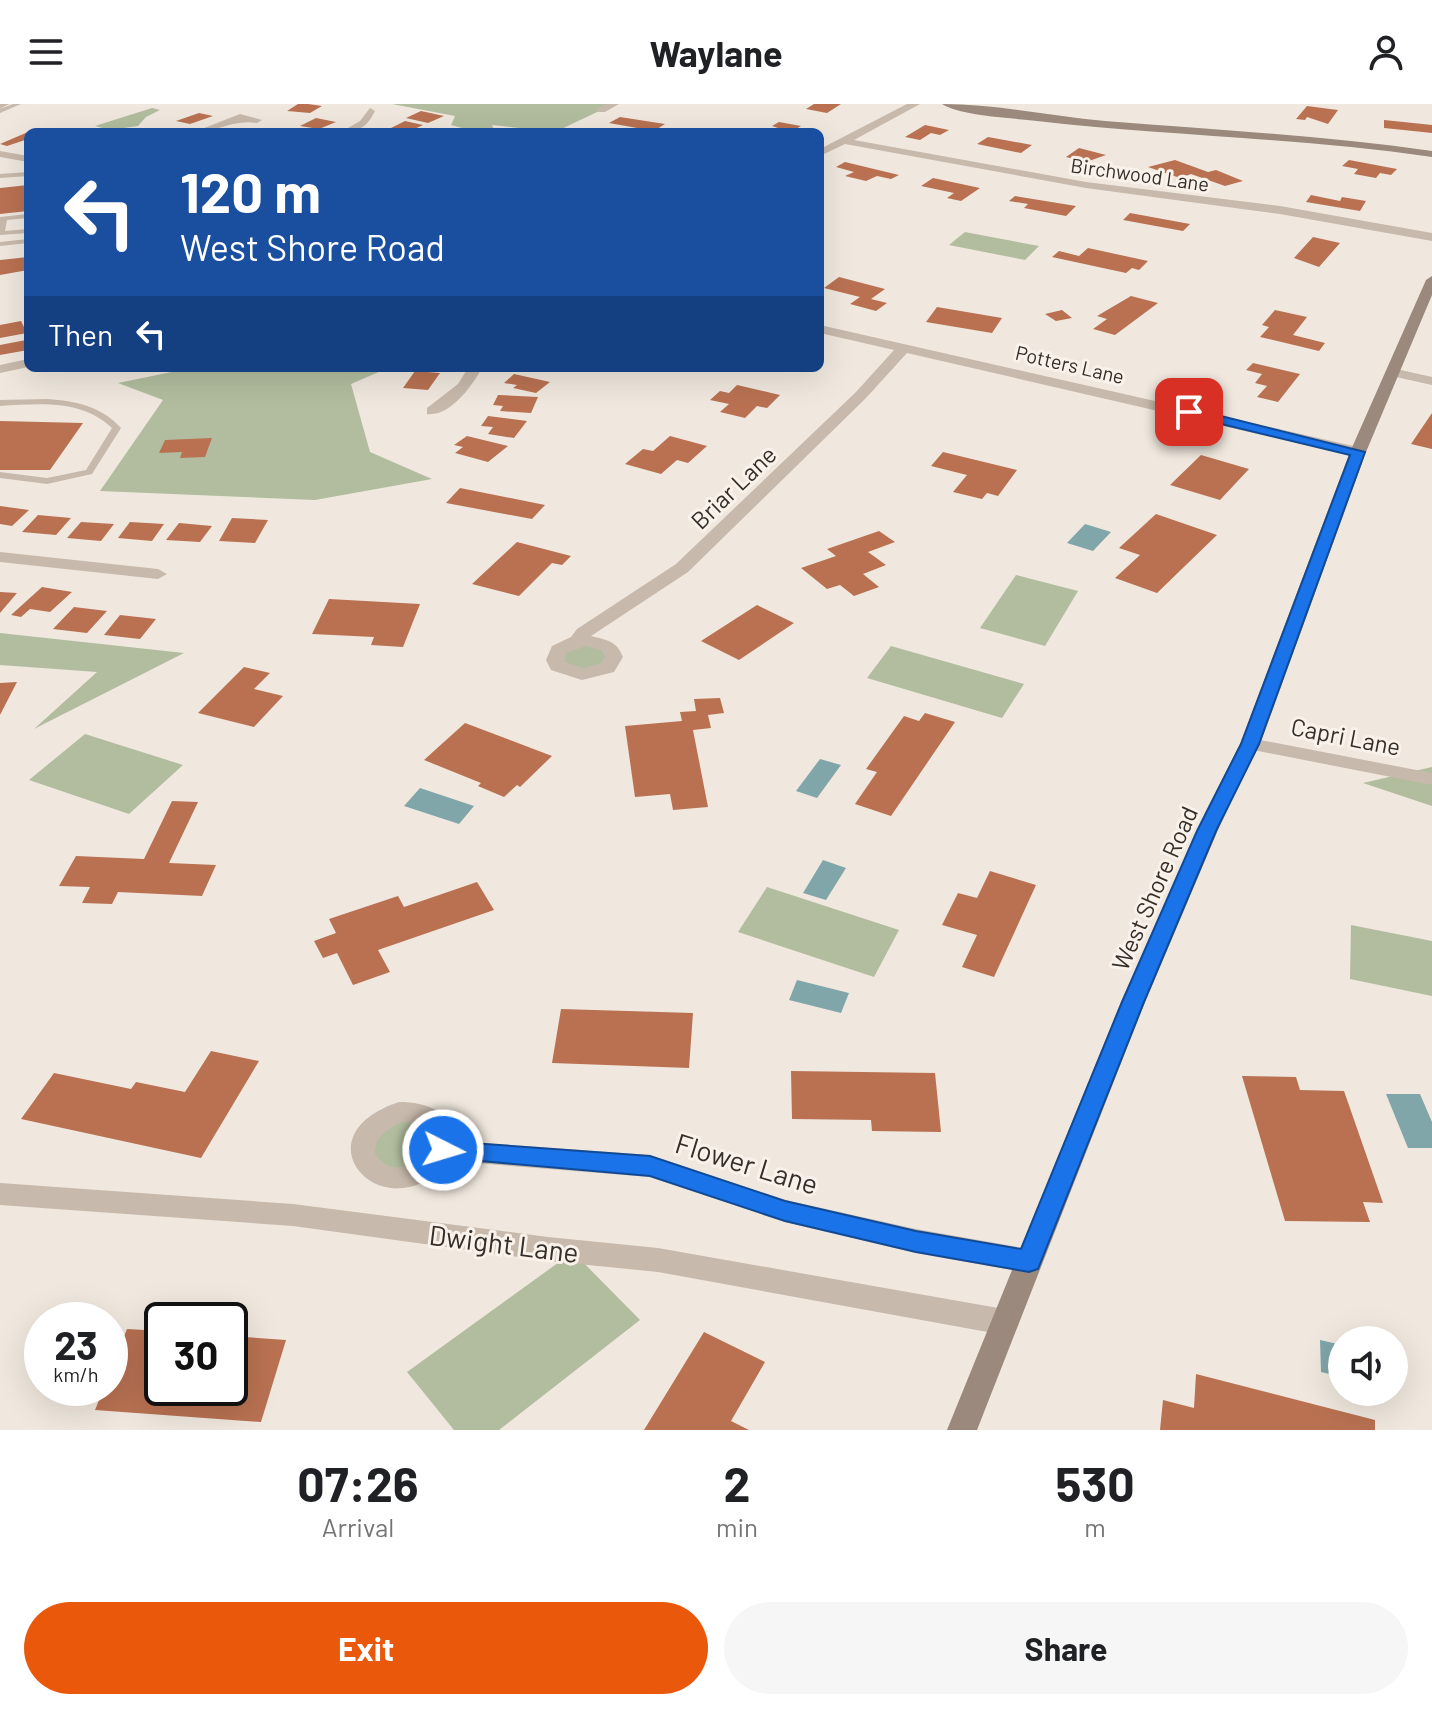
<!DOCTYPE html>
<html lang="en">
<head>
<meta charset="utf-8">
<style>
	body { margin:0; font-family:Barlow,sans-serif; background:#f6f6f6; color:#202124; height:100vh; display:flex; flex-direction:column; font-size:30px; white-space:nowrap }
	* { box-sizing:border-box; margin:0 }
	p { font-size:26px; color:#757577 }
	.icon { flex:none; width:44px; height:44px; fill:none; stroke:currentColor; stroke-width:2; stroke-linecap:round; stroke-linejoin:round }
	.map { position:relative; height:1326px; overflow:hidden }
	.panel { display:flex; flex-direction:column; background:#fff; flex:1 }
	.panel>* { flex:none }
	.guide { position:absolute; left:24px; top:24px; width:800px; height:244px; border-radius:12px; box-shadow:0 8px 32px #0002; background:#1a4fa0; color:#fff; overflow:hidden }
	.controls { position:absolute; left:1328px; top:1222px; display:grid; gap:16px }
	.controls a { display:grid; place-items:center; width:80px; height:80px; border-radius:50%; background:#fff; box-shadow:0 8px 32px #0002; font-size:40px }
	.speed { position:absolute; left:24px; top:1198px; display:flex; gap:16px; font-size:40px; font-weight:700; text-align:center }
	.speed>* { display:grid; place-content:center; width:104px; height:104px; border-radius:50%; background:#fff; box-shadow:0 8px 32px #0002; line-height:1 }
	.speed small { font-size:20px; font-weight:400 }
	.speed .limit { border:4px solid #111; border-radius:12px; background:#fff; color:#111 }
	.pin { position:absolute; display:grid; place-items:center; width:68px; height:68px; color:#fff; margin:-34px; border-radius:16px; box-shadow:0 4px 12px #0006 }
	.me { position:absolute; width:88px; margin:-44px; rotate:95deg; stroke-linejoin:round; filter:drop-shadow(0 0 6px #0008) }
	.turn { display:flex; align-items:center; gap:28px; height:168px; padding:0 24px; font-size:36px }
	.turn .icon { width:104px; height:104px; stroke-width:2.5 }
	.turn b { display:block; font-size:56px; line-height:68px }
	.then { display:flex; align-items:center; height:76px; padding:0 24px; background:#0003; gap:16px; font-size:30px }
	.eta { display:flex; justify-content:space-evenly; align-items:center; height:136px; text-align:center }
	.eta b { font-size:48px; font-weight:700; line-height:56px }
	.primary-button { display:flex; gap:16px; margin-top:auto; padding:16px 24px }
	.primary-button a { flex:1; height:92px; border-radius:48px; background:#ea580c; color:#fff; font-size:32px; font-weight:700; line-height:92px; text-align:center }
	.primary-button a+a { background:#f6f6f6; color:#202124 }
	header { display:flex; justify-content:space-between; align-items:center; height:104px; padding:0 24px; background:#fff; font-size:36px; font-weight:700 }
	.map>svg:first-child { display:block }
</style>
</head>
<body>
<header><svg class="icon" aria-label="menu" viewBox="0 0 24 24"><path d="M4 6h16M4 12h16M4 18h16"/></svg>Waylane<svg class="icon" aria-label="person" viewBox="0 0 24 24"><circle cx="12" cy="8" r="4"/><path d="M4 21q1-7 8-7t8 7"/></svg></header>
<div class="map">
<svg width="1432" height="1326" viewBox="0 0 1432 1326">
	<rect width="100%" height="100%" fill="#f0e8de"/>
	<!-- green -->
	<path fill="#b2bd9f" d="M392,0H614L555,28L492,21L495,28H463L462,24L451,21L455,12Z
		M152,4L160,6L146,13L138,22L110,26L95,22Z
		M965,128L1039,142L1025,156L949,141Z
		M191,264H388L351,280L370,348L432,375L315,396L100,387L163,296L118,279Z
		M1016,471L1078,487L1045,542L980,524Z
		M0,529L184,549L34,625L97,568L0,561Z
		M579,540L599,542L608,553C595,568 578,569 563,557L564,549Z
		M891,542L1024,580L1002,614L867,574Z
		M85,630L183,661L129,710L29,676Z
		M1432,663V702L1363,679Z
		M767,783L899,826L874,873L738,828Z
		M1351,821L1432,837V892L1350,875Z
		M397,1018H417L431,1027L434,1043L403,1067L375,1058L374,1034Z
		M573,1148L640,1216L499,1326H454L407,1268Z"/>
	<!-- water -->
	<path fill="#80a6aa" d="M1085,420L1111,428L1093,447L1067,439Z
		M820,655L841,661L817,694L796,687Z
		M420,684L474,702L459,720L404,702Z
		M823,756L846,764L826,796L803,789Z
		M797,876L849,889L841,909L789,896Z
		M1386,990H1420L1432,1018V1044H1408Z
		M1320,1236L1342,1241V1273L1321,1268Z"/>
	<!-- building -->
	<path fill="#b97152" d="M298,0H308L322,2L310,9L287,7Z
		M814,0H841L827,9L806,5Z
		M1307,2L1338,6L1328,20L1307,13L1305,16L1296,15Z
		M421,7L444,12L428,19L406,14Z
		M199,9L213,12L190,20L176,17Z
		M620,13L665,20L654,27L609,19Z
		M316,14L336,18L319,25L300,22Z
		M1384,16L1432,21V29L1384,24Z
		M405,17L423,21L408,28L389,25Z
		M779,18L801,22L791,28L772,27L778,24L772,22Z
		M925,21L949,26L940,31L931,29L920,36L905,33Z
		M28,28V35L7,42L0,40Z
		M988,33L1032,41L1021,49L977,40Z
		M1079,44L1106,51L1086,58L1066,53Z
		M1175,56L1208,68L1216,66L1243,77L1225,82L1191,70L1180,74L1148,63Z
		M1349,56L1397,65L1391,71L1380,69L1376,74L1354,70L1358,65L1342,62Z
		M845,58L899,71L891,75L877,72L866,77L845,72L854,68L836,63Z
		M933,74L980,84L961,97L947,94L954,89L921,82Z
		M28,81V107L0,110V84Z
		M1311,91L1340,97L1342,93L1366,97L1360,107L1306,98Z
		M1015,92L1076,102L1066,112L1024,104L1028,100L1009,97Z
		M1130,109L1190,120L1183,127L1123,116Z
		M1313,133L1340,139L1319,163L1294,154Z
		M1088,144L1148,157L1139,166L1132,164L1126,169L1052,153L1059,147L1079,152Z
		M28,153V166L0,171V156Z
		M839,173L885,185L871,195L887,199L876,207L850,200L860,193L824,184Z
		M1131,192L1158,199L1115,231L1093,225L1107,215L1097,212Z
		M937,203L1002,214L992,229L926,218Z
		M1062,206L1072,214L1056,217L1045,210Z
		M1275,206L1307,213L1293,231L1325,239L1319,247L1260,233L1269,223L1262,221Z
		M21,217L27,229L0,234V221Z
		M26,236L28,246L0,251V241Z
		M1253,259L1300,270L1278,298L1257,293L1267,282L1255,279L1262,270L1246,266Z
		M415,267L440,269L428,286L403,284Z
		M514,270L550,278L536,289L513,284L517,281L504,279Z
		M737,281L780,291L767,304L757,302L745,314L720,308L729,300L710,296L720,287L729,289Z
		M498,291L538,293L531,309L500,307L503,302L493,301Z
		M1432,309V345L1411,340Z
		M488,312L527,317L514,334L488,330L493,323L481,322Z
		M0,317L83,319L50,366H0Z
		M467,332L508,342L488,358L455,349L463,343L454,341Z
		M670,332L707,342L688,359L677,356L661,370L625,360L643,345L653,347Z
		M212,334L205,353L180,354L182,348L159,349L165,336Z
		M943,348L1017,366L998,392L987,389L982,395L953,388L967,371L931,362Z
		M1201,351L1249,365L1220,396L1170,381Z
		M460,384L545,401L532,415L446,399Z
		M0,402L29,406L12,422L0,420Z
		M1156,410L1217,431L1157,489L1115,474L1140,451L1119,444Z
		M38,411L71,414L56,431L22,428Z
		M232,414L268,416L255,439L219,437Z
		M81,418L114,420L101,437L67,434Z
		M130,418L164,420L152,437L118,434Z
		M179,419L212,422L200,438L166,436Z
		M879,427L895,438L868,448L886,461L863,470L879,483L854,492L840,481L827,485L801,464L836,452L827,445Z
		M517,438L571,452L562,461L552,459L519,492L472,480Z
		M42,483L72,488L50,508L30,505L21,513L11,511Z
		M0,488L17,489L0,509Z
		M329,495L420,500L403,543L371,541L374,533L312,530Z
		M757,501L794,519L739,556L701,537Z
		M74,503L107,507L87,529L53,525Z
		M120,511L156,515L140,535L104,531Z
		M244,563L270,569L254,585L283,592L254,623L198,609Z
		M17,578L0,611V579Z
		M720,594L724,609L708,611L711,624L693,626L708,703L673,706L670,690L635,693L625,622L682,617L680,608L696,607L694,595Z
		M925,609L955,618L891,712L855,700L877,668L866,665L904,612L919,617Z
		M465,619L552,652L520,683L517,681L504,693L478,682L481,679L424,656Z
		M172,697L198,698L169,759L216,761L202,792L118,788L112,800L82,799L90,783L59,782L76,752L144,755Z
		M990,767L1036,781L994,873L962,863L977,831L942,821L958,789L977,794Z
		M477,778L494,806L378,846L390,868L353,881L337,849L323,854L314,837L336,829L329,815L398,792L404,803Z
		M561,905L693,909L689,964L552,959Z
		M211,947L259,957L201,1054L21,1015L54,969L131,985L136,978L185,988Z
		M791,967L935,969L941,1028L872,1027L871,1016L792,1015Z
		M1242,972L1296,973L1300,986L1344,987L1383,1099L1363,1098L1370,1118L1285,1117Z
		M127,1225L162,1227V1284H230V1232L286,1236L261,1318L95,1306L104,1284H110V1268Z
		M704,1228L765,1258L731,1317L749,1326H644Z
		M1196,1270L1375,1316V1326H1160L1163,1296L1194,1304Z"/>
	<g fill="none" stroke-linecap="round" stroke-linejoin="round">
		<!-- lane -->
		<path fill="#c7b9ab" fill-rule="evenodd" d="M13,0H21L0,9V5Z
			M28,68V72L0,74V70Z
			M28,110V114L7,116L5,127L28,125V129L0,131V113Z
			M28,135V139L0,142V138Z
			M47,295C76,297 101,302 121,324L92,370L47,380L0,374V368L47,374L86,366L112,324C81,295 40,300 0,302V296Z"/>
		<!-- street -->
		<path fill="#c7b9ab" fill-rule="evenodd" d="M0,0H9L0,5Z
			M606,0H619L605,8H597V4Z
			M907,0H920L854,36L1086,78L1280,102L1432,129V137L1280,110L1086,84L845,40L820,52V45Z
			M370,4L375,7C367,23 359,28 341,28L360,17Z
			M240,10L262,16L257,19C234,15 217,28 194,28Z
			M0,47L28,52V58L0,53Z
			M820,221L1358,343L1366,348L1358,353L907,249L866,294L688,468L591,532C607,536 617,537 623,553L614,568L582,576L551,566L546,556L552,542L571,533L577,525L676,460L856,288L894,246L820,229ZM586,542L602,546L605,553L600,560L583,564L565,558L566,549Z
			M28,255V263L0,269V261Z
			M468,264H482C472,282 450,313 427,310V304L458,280Z
			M1392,264L1432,273V281L1387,271L1385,268Z
			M0,448L158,465L167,470L158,475L0,458Z
			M1250,634L1432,669V681L1243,644L1240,640Z
			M399,998C427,998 451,1007 456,1037L650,1051L785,1096L916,1125L1029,1145L1039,1149L1043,1157L1039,1165L1029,1169L916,1149L785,1118L650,1073L449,1057C386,1132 293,1033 399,998ZM402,1018L418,1019L429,1028L430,1043C414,1061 393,1075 375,1050C375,1031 387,1026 402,1018Z
			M0,1079L293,1100L548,1133L658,1144L1004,1205L1014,1209L1018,1218L1014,1227L1004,1231L658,1168L548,1157L293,1122L0,1101Z"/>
		<!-- secondary -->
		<path fill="#9a897c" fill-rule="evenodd" d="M942,0C996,0 1051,12 1105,17C1214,26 1323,31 1432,47V53C1301,34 1169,32 1037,17C1013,14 961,12 942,0Z
			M1432,172V191L1366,348L1260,640L1226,707L1145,898L977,1326H947L1121,898L1206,707L1240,640L1350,348L1426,176Z"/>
	</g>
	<!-- route -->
	<path fill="#1a73e8" stroke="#114b97" stroke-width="2" d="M1189,304L1365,348L1259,640L1216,727L1144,898L1038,1165L1029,1168L916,1148L785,1117L650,1072L435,1053L431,1046L435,1040L443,1037L650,1052L785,1097L916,1127L1021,1145L1122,898L1197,727L1241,640L1350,351L1184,311L1182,308Z"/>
	<g text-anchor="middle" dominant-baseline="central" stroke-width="6" stroke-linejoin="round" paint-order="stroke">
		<!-- far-street labels -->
		<g font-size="20" fill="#352e29" stroke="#f8f2ea">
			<text transform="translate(1140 70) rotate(8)">Birchwood Lane</text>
			<text transform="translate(1070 260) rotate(13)">Potters Lane</text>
		</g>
		<!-- street labels -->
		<g font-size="24" fill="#352e29" stroke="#f8f2ea">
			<text transform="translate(733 383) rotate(-44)">Briar Lane</text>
			<text transform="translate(1346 632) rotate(11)">Capri Lane</text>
			<text transform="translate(1154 784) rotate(-66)">West Shore Road</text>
		</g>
		<!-- near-street labels -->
		<g font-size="28" fill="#352e29" stroke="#f8f2ea">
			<text transform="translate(747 1059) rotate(17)">Flower Lane</text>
			<text transform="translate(504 1139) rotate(7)">Dwight Lane</text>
		</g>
	</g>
</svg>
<div class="controls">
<a><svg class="icon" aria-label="sound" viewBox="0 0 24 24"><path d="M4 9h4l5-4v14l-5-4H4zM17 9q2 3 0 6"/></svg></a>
</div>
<div class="speed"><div>23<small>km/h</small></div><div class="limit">30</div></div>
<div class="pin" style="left:1189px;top:308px;background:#d93025"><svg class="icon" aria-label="arrive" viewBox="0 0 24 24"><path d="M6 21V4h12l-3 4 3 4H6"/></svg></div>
<svg class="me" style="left:443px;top:1046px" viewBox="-20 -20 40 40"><circle r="17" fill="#1a73e8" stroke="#fff" stroke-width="3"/><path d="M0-11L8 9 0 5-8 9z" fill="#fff"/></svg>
<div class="guide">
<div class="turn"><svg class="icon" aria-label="left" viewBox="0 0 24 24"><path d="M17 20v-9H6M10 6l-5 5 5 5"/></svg><div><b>120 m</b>West Shore Road</div></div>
<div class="then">Then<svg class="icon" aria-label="left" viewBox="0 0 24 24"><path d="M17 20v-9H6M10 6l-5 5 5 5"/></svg></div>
</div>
</div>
<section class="panel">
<div class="eta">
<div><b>07:26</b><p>Arrival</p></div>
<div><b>2</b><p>min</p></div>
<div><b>530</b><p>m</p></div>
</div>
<div class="primary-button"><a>Exit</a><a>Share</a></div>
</section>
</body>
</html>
